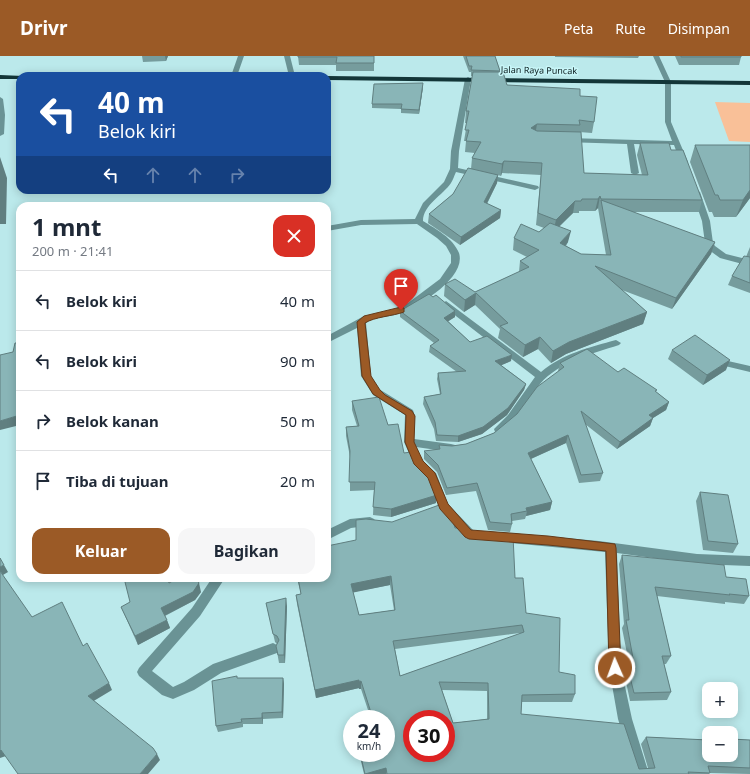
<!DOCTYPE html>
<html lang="id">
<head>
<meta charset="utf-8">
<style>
	body { margin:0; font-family:"Noto Sans",sans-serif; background:#f6f6f7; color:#1f2937; height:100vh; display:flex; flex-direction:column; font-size:15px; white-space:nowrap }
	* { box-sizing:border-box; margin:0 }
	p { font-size:13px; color:#747a83 }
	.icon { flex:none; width:22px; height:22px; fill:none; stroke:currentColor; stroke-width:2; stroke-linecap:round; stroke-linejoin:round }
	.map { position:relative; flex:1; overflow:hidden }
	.drawer { position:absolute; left:16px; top:146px; width:315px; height:380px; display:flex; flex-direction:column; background:#fff; border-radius:12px; box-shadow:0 2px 10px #0003 }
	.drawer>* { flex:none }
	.top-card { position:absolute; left:16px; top:16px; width:315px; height:122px; border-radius:12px; box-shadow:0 2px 10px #0003; background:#1a4fa0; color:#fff; overflow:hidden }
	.tools { position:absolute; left:702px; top:626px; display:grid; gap:8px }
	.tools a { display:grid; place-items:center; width:36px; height:36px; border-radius:8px; background:#fff; box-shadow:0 2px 10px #0003; font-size:20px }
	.speed { position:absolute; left:343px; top:654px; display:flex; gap:8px; font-size:20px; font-weight:700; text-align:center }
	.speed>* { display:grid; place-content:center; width:52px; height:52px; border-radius:50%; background:#fff; box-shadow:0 2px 10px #0003; line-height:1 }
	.speed small { font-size:10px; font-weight:400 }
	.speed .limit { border:6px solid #d22; background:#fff; color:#111 }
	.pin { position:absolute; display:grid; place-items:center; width:34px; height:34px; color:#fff; margin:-41px -17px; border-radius:50% 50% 50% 0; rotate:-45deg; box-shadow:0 0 4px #0007 }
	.pin .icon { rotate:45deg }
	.me { position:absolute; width:44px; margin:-22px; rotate:358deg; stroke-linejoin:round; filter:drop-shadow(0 0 3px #0008) }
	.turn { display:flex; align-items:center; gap:14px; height:84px; padding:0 16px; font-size:18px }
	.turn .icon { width:52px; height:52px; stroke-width:2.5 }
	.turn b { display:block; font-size:28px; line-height:34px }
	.lanes { display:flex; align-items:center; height:38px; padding:0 16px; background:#0003; justify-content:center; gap:20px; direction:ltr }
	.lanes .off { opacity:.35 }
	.round { display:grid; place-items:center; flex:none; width:42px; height:42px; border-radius:12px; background:#f6f6f7 }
	.overview { display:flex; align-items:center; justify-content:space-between; height:68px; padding:0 16px }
	h1 { font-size:24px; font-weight:700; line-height:30px }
	.cta { display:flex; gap:8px; margin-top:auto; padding:8px 16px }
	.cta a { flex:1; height:46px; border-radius:12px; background:#9b5a26; color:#fff; font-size:16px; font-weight:700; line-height:46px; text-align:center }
	.cta a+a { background:#f6f6f7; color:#1f2937 }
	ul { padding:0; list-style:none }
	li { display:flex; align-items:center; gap:12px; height:60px; padding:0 16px; border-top:1px solid #e0e1e3 }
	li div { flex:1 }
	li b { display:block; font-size:15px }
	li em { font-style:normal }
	header { display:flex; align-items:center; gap:24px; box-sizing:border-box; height:56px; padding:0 20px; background:#9b5a26; color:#fff }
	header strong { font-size:19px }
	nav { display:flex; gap:22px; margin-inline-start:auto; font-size:14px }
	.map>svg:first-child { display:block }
</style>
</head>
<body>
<header>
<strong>Drivr</strong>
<nav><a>Peta</a><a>Rute</a><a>Disimpan</a></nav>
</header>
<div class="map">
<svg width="750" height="718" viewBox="0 0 750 718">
	<rect width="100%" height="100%" fill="#bbe9eb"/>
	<!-- green -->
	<path fill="#f9c098" d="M715,46L750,47V86L729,85Z"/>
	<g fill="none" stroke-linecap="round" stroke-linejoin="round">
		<!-- lane -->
		<path fill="#6a9395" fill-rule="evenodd" d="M238,0H244L237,20H231Z
			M284,0H290L295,20H289Z
			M653,0H659L671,26V66L688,106L687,108H681L674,89L634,88L639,117L635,119L631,117L627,88L565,86V82H568L672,85L665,66V26Z
			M0,41L3,43L5,59L4,78L0,80Z
			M693,134H696L700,136L710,165L713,187L715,190L726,198L750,204V210L720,202L709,194L705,187L702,165L692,136Z"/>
		<!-- street -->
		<path fill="#6a9395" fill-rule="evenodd" d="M468,21L471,23L459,95L458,112L538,130L539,132L535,134L456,116C454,120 453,124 451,127C443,139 423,149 423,165C436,173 453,182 459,197C467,222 416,252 398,258C387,262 375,260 366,267L371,320L379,333L413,354L415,360L414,383L451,388L455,389L456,392L455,395L451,396L416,391L423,405L436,417L448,448L473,474L477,476L479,479L477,482C463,487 450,464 442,455L437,454L436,451L438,448L428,422L415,411L404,386L405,359L373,339L361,320L357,272L327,287V280L364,260L391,255L408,247L440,223L451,207V199L446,190L437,182L417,168L361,169L327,175V170L361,164L415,163L423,147L444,126L450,113L451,95L465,23Z
			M446,245L541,316C562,298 590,291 616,284L621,287L619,289C591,298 560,305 540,328C531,339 510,380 495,376L494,373L508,359L535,321L443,250L442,248Z
			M728,305L750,310V316L725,310L723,308Z
			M370,461L374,463L376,466L374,469L351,472L327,484V474L350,463Z
			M499,476L599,485L697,498L750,500V510L697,508L617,497L621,612L632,663L649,718H635L618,663L609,612L605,496L499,486L495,484L493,481L495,478Z
			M212,522H225L200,560L152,615L173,631L184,626L213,608L273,587L277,589L279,593L277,597L221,617L194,634L173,643L162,639L139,620L137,616L139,612L192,552Z"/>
		<!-- highway -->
		<path fill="#133638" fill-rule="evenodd" d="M0,19L23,20H20V23H0Z
			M326,20H327L750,25V29L327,24V20Z"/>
	</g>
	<!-- wall -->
	<path fill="#769c9d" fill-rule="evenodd" d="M142,0H168L166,5L143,6Z
		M298,0H374V15H336V9H299Z
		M463,0H495L500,15V16L507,29L580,40L594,66L592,77L579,76L584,117L642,119L637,99L640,87L671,94L702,144L699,156H632L715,186L711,198L672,253L622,234L647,256L643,268L566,298L551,307L538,293L523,301L498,282L500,273L475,249L464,256L444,240L445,228L475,236L519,216L520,205L527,201L513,194L514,182L539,176L544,172L536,169L541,119L502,117L501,120L498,119L497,127L487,148L501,154L500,162L460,189L428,167L429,158L453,138L471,113L472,102L475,97L465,96L466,85H464L467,67H465L466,55L472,20H471V16H469ZM598,152L606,199L581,198L566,190L568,186L559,171L573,157H579V155H595Z
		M555,0H639L638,2L555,1Z
		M675,0H741V1L739,9H679Z
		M423,31L419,58L401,57V53L372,52V48Z
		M695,89H750V142L736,161H714L712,156H709L690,106Z
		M750,191V237L728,229L732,220L746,201Z
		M400,255H455V261L448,265L470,286L511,305L501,309L526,328L524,334L507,359L482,378L458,386L436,385L434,373L423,348L424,341L440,338L437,323L438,317L457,316L429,296L430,290L434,287L400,261Z
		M672,294L726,314L703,329L668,303Z
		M560,307L618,316L656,336L669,346L666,354L653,362L650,370L617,393L585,368L603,417L600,425L579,427L566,387L531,403L552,446L550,454L526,460L525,463L512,465V468L510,476L488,474L476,435L446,439L437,416L424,403V395L439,393V389L452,390L466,388L494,377L517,358L559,315H558Z
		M352,345L388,369L404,397L414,404L437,439L436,447L391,461L373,459L374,434L350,435V401L346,380V371L357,370L352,354Z
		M700,436L738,488L733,497L703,494L696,445Z
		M455,472L515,522L526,557L559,616L575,638L572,646H522L521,658L639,713L648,712L641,688L646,681L706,684L707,682L750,684V718L709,717V718H364L359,697H386V663H371L361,633H359V632L316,642L297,548L296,539L301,538L297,522H327ZM390,529L394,554L359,559L353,536ZM520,577V578L400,620L395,593ZM442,634L487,635V663L453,667Z
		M622,499L726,521L749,540L744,548L725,546V548L657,540L671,600L666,608H664L671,636L667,644L630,645L625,621L628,613H630L622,572L624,568L619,508Z
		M169,527L201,536L195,544L165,560L170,572L138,589L121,551Z
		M266,547L287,550L285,607H279L276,590L277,588L275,586Z
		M238,622H283L284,628L283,662L263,663V668H243V671L218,676L216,670Z"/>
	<!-- shaded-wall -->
	<path fill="#607f80" d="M165,0H168L166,5Z
		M423,27V31L419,58V54Z
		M537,68L535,80L531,72Z
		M0,101L7,122L6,168H0Z
		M504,105L502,117L501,120L502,108Z
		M498,119L497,127L483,155L484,146Z
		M750,134V142L736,161L743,144Z
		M600,140L598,152L595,155L598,143Z
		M575,145L573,157L553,176L556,164Z
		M501,154L500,162L460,189L461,181Z
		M571,175L568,186L558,199L560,187Z
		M715,186L711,198L672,253L676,242Z
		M476,237L475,249L464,256L465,244Z
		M455,255V261L444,268V262Z
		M647,256L643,268L566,298L551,307L553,295L569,286Z
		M540,281L538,293L523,301L525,289Z
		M512,299L511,305L495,312V305Z
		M730,304L726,314L703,329L707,319Z
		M526,328L524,334L507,359L482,378L458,386V380Z
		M669,346L666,354L653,362L650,370L617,393L620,386L649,359Z
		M20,359V369L0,374V365Z
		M568,379L566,387L526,405L528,397Z
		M437,439L436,447L391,461V453Z
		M552,446L550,454L526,460L527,455L526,452Z
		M4,509L8,516L3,519L0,515V511Z
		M391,520L390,529L351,537V528Z
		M199,527L201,536L195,544L164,560L161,552Z
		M286,542L287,550L285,607L284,599Z
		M167,564L170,572L138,589L135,580Z
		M283,622L284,628L283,662L282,656Z
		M359,624V632L316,642L315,634Z
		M361,625V633H359V626Z
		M109,627L112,634L92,646L88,640Z
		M262,657L263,663V668L262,662Z
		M1,694L6,700L0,702V695Z
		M157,698L160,704L148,718H140Z
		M386,712V718H365Z"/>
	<!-- building -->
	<path fill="#89b5b7" stroke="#607f80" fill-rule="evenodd" d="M298,0H374V7H336L337,1H298Z
		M466,0H495L500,15L471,14L472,10H469Z
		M681,0H741V1H681Z
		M473,16H503L507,29L580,33V40L597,41L594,66L579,64L580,69L537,68L531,72L537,75L581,76L584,117L648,119L640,87H669L671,94H683L702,144L601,143L600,140L598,143H582L581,145H575L556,164L538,157L542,107L504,105L502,108L472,102L481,86L466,85L469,74H465L469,55H466Z
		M423,27L419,54L401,53L402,48H372L374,28Z
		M695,89H750V134L743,144H720L718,139H715Z
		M468,112L498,119L484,146L501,154L461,181L429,158L453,138Z
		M601,144L715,186L676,242L595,210L647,256L569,286L553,295L540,281L525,289L500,270L508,267L476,237L465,244L445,228L455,223L475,236L529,211L520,205L539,194L514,182L521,168L539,176L550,167L571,175L560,187L581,198L611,199Z
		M744,200L750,201V227L732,220Z
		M429,238L433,241L436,239L455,255L444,262L470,286L487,280L512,299L495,305L526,328L508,352L483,371L458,380L437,379L435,366L424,341L441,338L438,317L466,315L430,290L439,284L400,255Z
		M695,279L730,304L707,319L672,294Z
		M15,287H20V359L0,365V299L13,296Z
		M587,293L618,316L624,312L657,334L655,335L669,346L649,359L653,362L620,386L581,355L603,417L581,419L568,379L528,397L552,446L526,452L527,455L511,458L512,468L490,466L477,427L447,432L438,409L424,395L440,393L439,389L452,390L466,388L494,377L517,358L537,331L564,311L560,307Z
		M379,341L388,369L398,368L404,397L411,396L414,404L427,415L437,439L391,453L373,451L375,426H349L350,395L346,371L359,370L352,345Z
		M700,436L728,439L738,488L708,485Z
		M442,448L450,456L455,472H464L470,476L513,480L515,522H523L526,557L560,562L559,616L575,619V638L522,639L521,658L624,668L639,713L655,712L646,681L708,684L707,682H709V699H731V683L750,684V712L708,710L710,717L688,716L689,718H387L386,712L365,718L360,697H386V663H373L361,625L359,626V624L315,634L296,539L301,538L298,522H327V490L356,484V464L366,463L392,466ZM391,520L395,554L359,559L351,528ZM522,569L524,576L400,620L393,585ZM439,626L488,627L489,663L453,667ZM412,663H446V697H412Z
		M622,499L724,509L726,521L746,523L749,540L729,538L730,539L655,531L671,600H662L671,636L634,637L628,613H635L626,564H629Z
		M0,502L4,509L0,511Z
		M0,515L32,561L62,546L83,590L87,587L109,627L88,640L153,692L157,698L140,718H18L1,694L0,695Z
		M124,522H167L169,527L178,522H196L199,527L193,536L161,552L167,564L135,580L121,551L130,546Z
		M286,542L284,599H278L276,590L279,584L277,580L273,578L266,547Z
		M237,620V622H283L282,656L262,657V662L241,663L242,666L216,670L212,625Z"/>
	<!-- route -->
	<path fill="#9b5a26" stroke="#653a19" d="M401,251L404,252V256C393,260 374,261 365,267L371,320L380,334L385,339L412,355L415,360L414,386L423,405L435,417L448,448L471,474L548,480L615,488L616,492L621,612L619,616L615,618L611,616L609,612L606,495L548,489L469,483L465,481L440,453L428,422L414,408L405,386L406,359L373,338L362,320L357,266L364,260Z"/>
	<g text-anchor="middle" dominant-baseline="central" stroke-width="3" stroke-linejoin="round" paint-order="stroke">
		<!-- far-street labels -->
		<g font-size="9" fill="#091b1c" stroke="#c8f6f8">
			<text transform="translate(539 14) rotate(1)">Jalan Raya Puncak</text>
		</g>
	</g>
</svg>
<div class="tools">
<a>+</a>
<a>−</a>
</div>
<div class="speed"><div>24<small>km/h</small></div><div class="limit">30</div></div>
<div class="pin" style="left:401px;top:254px;background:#d93025"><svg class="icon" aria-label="arrive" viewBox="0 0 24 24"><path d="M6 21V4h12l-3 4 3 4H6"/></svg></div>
<svg class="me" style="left:615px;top:612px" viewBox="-20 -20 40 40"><circle r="17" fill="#9b5a26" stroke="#fff" stroke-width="3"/><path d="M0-11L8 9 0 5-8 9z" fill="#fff"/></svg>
<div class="top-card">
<div class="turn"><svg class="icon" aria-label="left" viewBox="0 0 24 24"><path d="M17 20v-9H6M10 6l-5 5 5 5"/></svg><div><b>40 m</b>Belok kiri</div></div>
<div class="lanes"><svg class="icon" aria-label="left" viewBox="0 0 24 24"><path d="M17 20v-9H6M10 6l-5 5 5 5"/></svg><svg class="icon off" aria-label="ahead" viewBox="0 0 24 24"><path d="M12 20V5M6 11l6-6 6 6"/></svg><svg class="icon off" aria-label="ahead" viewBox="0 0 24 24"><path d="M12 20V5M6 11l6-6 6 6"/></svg><svg class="icon off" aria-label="right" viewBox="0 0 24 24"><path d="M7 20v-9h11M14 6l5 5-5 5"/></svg></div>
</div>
<section class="drawer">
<div class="overview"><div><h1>1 mnt</h1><p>200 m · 21:41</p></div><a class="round" style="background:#d93025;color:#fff"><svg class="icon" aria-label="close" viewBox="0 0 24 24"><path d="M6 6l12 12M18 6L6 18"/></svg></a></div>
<ul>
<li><svg class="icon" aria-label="left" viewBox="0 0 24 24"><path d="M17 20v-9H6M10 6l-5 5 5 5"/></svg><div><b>Belok kiri</b></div><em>40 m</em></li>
<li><svg class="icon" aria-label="left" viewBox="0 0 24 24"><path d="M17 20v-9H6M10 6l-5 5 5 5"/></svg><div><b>Belok kiri</b></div><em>90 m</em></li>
<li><svg class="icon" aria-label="right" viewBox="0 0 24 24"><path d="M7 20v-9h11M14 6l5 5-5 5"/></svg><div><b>Belok kanan</b></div><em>50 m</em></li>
<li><svg class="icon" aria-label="arrive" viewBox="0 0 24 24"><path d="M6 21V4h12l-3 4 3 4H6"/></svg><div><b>Tiba di tujuan</b></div><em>20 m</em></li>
</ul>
<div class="cta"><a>Keluar</a><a>Bagikan</a></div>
</section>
</div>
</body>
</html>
